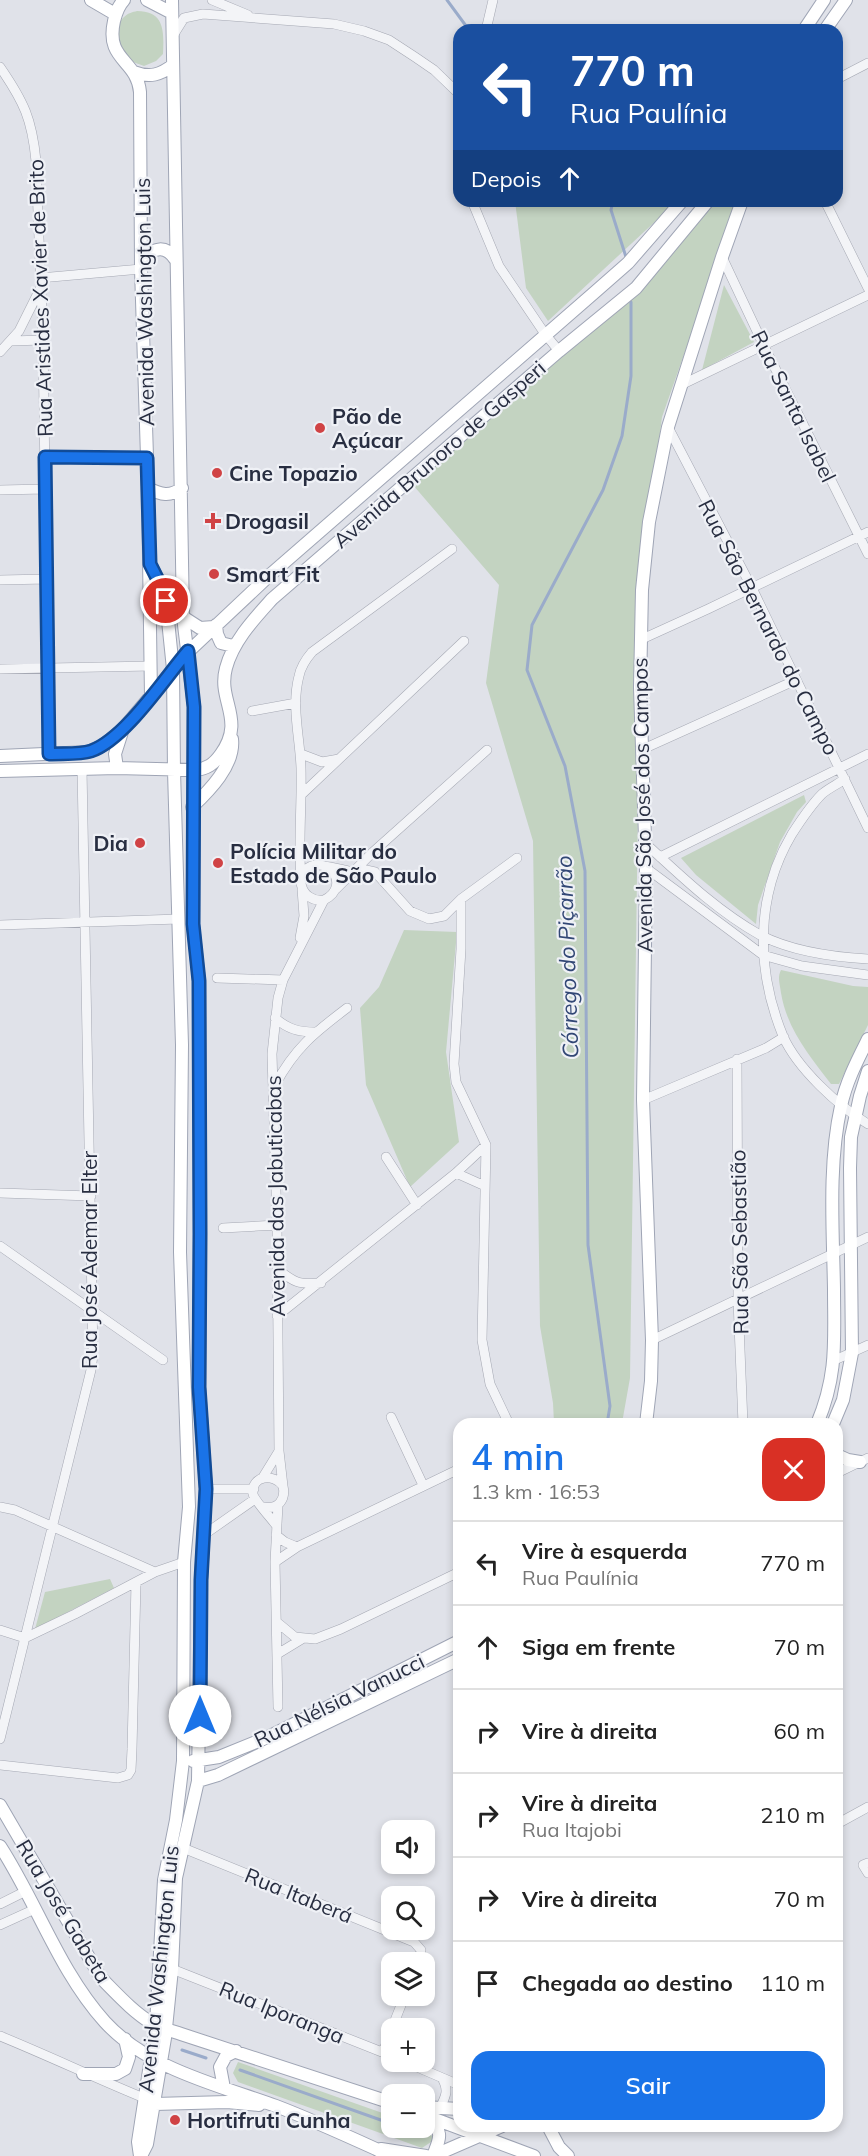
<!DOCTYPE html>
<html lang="pt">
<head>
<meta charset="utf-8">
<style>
	body { margin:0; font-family:Mulish,sans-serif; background:#f6f6f6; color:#222; height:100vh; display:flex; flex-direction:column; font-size:22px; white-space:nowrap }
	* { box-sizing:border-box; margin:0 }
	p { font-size:20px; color:#767676 }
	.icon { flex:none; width:33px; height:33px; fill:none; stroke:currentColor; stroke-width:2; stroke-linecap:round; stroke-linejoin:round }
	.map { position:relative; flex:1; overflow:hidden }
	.sheet { position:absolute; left:453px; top:1418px; width:390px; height:714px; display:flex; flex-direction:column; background:#fff; border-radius:18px; box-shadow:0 3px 9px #0003 }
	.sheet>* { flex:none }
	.guide { position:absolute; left:453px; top:24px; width:390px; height:183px; border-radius:18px; box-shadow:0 3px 9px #0003; background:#1a4fa0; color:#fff; overflow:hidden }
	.fabs { position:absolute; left:381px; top:1820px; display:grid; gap:12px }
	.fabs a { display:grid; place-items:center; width:54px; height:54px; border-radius:12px; background:#fff; box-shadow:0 3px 9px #0003; font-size:30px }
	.pin { position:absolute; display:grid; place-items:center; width:51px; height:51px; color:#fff; margin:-26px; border:3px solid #fff; border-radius:50%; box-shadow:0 2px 6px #0007 }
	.me { position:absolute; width:66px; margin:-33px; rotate:0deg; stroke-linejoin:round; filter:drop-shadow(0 0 4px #0008) }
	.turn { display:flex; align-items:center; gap:21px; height:126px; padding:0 18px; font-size:27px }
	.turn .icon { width:78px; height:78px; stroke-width:2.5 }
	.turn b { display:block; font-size:42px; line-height:51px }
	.then { display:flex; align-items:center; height:57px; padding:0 18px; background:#0003; gap:12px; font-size:22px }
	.round { display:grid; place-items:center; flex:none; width:63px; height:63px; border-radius:18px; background:#f6f6f6 }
	.overview { display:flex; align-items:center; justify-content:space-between; height:102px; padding:0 18px }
	h1 { font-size:36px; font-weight:600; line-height:45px; color:#1a73e8 }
	.primary-button { display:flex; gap:12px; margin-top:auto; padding:12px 18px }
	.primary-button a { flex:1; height:69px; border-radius:18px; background:#1a73e8; color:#fff; font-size:24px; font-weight:600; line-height:69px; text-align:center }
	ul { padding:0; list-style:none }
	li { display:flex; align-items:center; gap:18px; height:84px; padding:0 18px; border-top:2px solid #e0e0e0 }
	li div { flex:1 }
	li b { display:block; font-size:22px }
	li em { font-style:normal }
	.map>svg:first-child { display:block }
</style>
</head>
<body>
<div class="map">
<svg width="868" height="2156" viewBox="0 0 868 2156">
	<rect width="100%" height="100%" fill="#e0e2e9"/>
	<!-- green -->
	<path fill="#c3d3c1" d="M137,11C165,11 164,32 163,54L156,61L144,66C140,64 134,63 130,60C117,52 111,29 124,17C128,13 133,12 137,11Z
		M515,201H672L673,205L548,321L526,288Z
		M714,201H728L736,207L662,417L641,588L630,1378L622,1423H554L553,1403L540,1326L533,841L486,683L499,585L413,485L645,284Z
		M724,285L754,342L702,370Z
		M804,795L806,802L797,812L780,842L758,905L756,924L696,875L681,858Z
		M404,930L457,932L446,1052L459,1142L410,1187L366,1085L360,1008L379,987Z
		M781,970L853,986L868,987V1025L839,1084H831C809,1055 787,1029 781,993C780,984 777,978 781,970Z
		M110,1579L114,1588L35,1629L45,1592Z
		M238,2062L391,2116L392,2127L427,2128L434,2140L422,2148L238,2082L233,2073Z"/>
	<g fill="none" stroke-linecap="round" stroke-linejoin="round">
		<!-- stream -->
		<path stroke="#9aabca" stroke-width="3" d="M447,0L469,30
			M613,201L611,210L626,257
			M607,1424L610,1406L588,1245L585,871L565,766L527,670L532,625L603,490L622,436L631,376V302
			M182,2050L206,2058
			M240,2070L392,2124
			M401,2127L418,2133"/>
		<defs>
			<path id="minor" d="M212,0L248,15
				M486,30L493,0
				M174,34L184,18L203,14L334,24L364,31L389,40L415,57L434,70L459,94
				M0,67C24,102 32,119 36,161L43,340L49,754
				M837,79L868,63
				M472,201L499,266L545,334L559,351
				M825,201L868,288
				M722,257L764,346L868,554
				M40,278L141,269
				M11,341L43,340
				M0,352L19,331L40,289
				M681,385L868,295
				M668,427L752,588L868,828
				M45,457L146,458
				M0,490L45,489
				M0,580L47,579
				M640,640L708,609L868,532
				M0,669L151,666
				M252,711L296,703
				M641,750L796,680
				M301,754L322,762L339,759
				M845,779C838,784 829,788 822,794C810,806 801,820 792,834C755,896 756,970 783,1036C797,1068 838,1106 868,1124
				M302,794L464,641
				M645,843C681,876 717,911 760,935C793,952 832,957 868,959
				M660,857L868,754
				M330,868C341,880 338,893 324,900C299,903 292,870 315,865C322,864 344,870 353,872
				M357,868L375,872L410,911L429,919L444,916L461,899L517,858
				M646,868L763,955L802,966L868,975
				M301,879C298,842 302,805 301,768C300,738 291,706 299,676C301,666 306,659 312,652L452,549
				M336,889L373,852L487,750
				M461,899V949L454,1064L456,1082L486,1145L482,1340L490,1384L509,1424
				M0,925L179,919
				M300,938L304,916L302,889
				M217,978L283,980
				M275,1018C288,1029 298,1032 315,1032
				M737,1059L738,1300L743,1424
				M275,1085C295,1048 314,1033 347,1008
				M643,1100L766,1048L784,1037
				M386,1157L417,1205
				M456,1173L485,1186
				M0,1193L91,1196
				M223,1228L277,1225
				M0,1246L163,1360
				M277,1269C294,1282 298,1285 321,1283
				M277,1316L456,1173L486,1145
				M652,1340L868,1237
				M835,1360L868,1345
				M391,1417L423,1485
				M837,1473L868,1458
				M263,1477L279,1451
				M283,1486L279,1451L277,1225L272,1054L278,998L283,980L324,900
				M206,1489H254
				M278,1505L275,1562L278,1707
				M0,1507L15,1510L155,1572
				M263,1507C278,1510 286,1500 283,1486C274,1473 251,1475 253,1494C254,1500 271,1518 276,1525
				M205,1534L255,1499
				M276,1535L285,1542L297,1547
				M275,1562L297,1547L459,1469
				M278,1623L295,1637L315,1639L341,1629L459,1572
				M0,1630L25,1638
				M25,1638L75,1614L155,1572L184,1562
				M279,1653L302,1639
				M0,1739L91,1370L93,1355L82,769
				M0,1765L118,1778L128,1775L131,1770L132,1749L136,1583
				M837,1824L868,1807
				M183,1848L414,1942L421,1950L418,1962
				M868,1863L863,1865L868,1873
				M0,1904L26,1891
				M0,1925L35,1909
				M172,1969L392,2056
				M392,2028L405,1995
				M0,2036C49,2056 95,2078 144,2098
				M383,2052L392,2029
				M403,2061L459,2085
				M440,2108C446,2096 449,2090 442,2078"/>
			<path id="major" d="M91,0L115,14
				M124,0C118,6 116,13 114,21C105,61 137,59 140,92L141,269L148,488L151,696
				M147,0L172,13
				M804,30L824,0
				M825,30L846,0
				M134,72C150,78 160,75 173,65
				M141,257C155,249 165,244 175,259
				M148,488C161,495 170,497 182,488
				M183,617L200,628L214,627
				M216,625L217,634L221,643L233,646L236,644
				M0,756L88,752L102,746L122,730L188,652L271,574L595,292L628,263L682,201
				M117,768L115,754L122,732
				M0,771L117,768L195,770C207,769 214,764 221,754C246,719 217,701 226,668C233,641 254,619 272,599L559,351L636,288L708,201
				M192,807C209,791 235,765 232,739
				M646,1424L651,1381L652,1340L643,1100L646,868L640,687L642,590L649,522L668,427L722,257L742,201
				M817,1424C838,1374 834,1341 834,1289C833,1230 828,1164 841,1106C846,1082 857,1061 868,1039
				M833,1424L843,1400L852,1353L850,1168L851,1137L860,1096L868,1071
				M837,1455L848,1460L860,1462
				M193,1761L219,1757L266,1738L459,1641
				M198,1781L218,1775L459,1659
				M0,1805L101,1978C117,1994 133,2012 153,2024C161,2028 172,2031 181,2034L392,2103
				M0,1846C37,1903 59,1971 105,2022C148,2069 218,2085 276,2106C310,2119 343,2134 376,2149L389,2156
				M83,2074H116L125,2069L129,2057L125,2039
				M224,2088L220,2067L226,2056L236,2051
				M155,2104L227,2102L259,2105
				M424,2107L459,2109
				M424,2115L534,2156
				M428,2118C444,2133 440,2137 433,2156
				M548,2126L559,2147L568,2156
				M381,2149L426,2156
				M140,2156L138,2142L156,2025L164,1880L176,1820L183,1761L184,1562L189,1507L180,1252L182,1045L174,771L173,669L166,601L161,586L150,564
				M141,2156L147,2144L165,2038L172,1969L176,1878L198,1781L201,1580L206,1489L199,1387L200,1234L199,981L193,924L194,707L183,617L172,0
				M433,2156L502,2126"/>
		</defs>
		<!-- minor casing -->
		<use href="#minor" stroke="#a5a8b3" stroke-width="10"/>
		<!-- major casing -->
		<use href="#major" stroke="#9fa5b5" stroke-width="14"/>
		<!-- minor -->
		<use href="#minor" stroke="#f3f4f7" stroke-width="9"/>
		<!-- major -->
		<use href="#major" stroke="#fff" stroke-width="12"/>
	</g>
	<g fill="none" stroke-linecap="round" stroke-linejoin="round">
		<defs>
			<path id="route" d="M166,601L161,586L150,564L147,458L45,457L49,754C62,753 79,755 91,751C125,739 164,679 188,651L194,707L193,924L199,981L200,1234L199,1387L206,1489L201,1580L200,1716"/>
		</defs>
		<!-- route casing -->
		<use href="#route" stroke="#114b97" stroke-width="15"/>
		<!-- route -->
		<use href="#route" stroke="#1a73e8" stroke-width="10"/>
	</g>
	<!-- markers -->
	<g fill="#d04345" stroke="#eff1f6" stroke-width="2">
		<circle cx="320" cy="428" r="6"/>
		<circle cx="217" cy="473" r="6"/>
		<path d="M210 512h6v6h6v6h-6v6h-6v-6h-6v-6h6z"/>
		<circle cx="214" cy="574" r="6"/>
		<circle cx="140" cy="843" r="6"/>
		<circle cx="218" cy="863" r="6"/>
		<circle cx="175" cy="2120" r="6"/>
	</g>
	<g text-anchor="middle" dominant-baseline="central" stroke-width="4.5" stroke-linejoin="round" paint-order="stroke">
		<!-- street labels -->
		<g font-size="21" fill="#282e41" stroke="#eff1f6">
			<text transform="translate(40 298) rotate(-92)">Rua Aristides Xavier de Brito</text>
			<text transform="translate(144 302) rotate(-91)">Avenida Washington Luis</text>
			<text transform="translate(794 406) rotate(64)">Rua Santa Isabel</text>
			<text transform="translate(439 454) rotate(-41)">Avenida Brunoro de Gasperi</text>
			<text transform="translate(769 627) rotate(63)">Rua São Bernardo do Campo</text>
			<text transform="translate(642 805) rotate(-91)">Avenida São José dos Campos</text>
			<text transform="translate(275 1196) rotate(-91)">Avenida das Jabuticabas</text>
			<text transform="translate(739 1242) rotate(-91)">Rua São Sebastião</text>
			<text transform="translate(89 1260) rotate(-90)">Rua José Ademar Elter</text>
			<text transform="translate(339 1700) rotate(-26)">Rua Nélsia Vanucci</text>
			<text transform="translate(299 1895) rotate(22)">Rua Itaberá</text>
			<text transform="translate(64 1911) rotate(59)">Rua José Gabeta</text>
			<text transform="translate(158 1969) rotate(-84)">Avenida Washington Luis</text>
			<text transform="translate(282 2012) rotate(22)">Rua Iporanga</text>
		</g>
		<!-- poi labels -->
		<g font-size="21" font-weight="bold" fill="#282e41" stroke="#eff1f6" text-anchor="start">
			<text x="332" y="416">Pão de<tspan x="332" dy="24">Açúcar</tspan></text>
			<text x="229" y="473">Cine Topazio</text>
			<text x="225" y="521">Drogasil</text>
			<text x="226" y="574">Smart Fit</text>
			<text x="128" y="843" text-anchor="end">Dia</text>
			<text x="230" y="851">Polícia Militar do<tspan x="230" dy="24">Estado de São Paulo</tspan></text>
			<text x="187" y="2120">Hortifruti Cunha</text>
		</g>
		<!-- water labels -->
		<g font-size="22" font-style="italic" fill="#324775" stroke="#eff1f6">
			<text transform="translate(567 957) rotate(-92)">Córrego do Piçarrão</text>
		</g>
	</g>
</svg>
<div class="fabs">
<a><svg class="icon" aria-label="sound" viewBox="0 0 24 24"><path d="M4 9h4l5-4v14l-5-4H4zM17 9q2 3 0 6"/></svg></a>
<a><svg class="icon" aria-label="search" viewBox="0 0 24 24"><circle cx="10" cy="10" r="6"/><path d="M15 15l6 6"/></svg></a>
<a><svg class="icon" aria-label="layers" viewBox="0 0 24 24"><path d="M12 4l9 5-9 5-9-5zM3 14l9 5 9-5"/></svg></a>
<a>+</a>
<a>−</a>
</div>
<div class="pin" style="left:166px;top:601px;background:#d93025"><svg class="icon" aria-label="arrive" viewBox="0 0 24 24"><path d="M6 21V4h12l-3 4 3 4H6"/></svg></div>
<svg class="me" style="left:200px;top:1716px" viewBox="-20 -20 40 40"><circle r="19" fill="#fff"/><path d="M0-13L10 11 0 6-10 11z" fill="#1a73e8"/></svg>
<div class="guide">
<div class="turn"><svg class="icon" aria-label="left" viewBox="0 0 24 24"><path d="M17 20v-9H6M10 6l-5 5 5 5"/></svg><div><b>770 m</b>Rua Paulínia</div></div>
<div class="then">Depois<svg class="icon" aria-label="ahead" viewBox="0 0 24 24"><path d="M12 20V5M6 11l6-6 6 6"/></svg></div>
</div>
<section class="sheet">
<div class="overview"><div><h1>4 min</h1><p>1.3 km · 16:53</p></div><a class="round" style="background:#d93025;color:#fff"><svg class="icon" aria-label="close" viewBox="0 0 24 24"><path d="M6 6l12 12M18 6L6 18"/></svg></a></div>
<ul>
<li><svg class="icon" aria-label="left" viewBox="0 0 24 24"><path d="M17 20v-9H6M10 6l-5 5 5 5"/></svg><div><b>Vire à esquerda</b><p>Rua Paulínia</p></div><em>770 m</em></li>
<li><svg class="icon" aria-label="ahead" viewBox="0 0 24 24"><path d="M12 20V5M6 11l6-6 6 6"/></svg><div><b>Siga em frente</b></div><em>70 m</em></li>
<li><svg class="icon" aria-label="right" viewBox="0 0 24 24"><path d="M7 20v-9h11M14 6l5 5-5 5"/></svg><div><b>Vire à direita</b></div><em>60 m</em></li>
<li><svg class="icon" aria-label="right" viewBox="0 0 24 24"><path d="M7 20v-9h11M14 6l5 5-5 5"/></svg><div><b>Vire à direita</b><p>Rua Itajobi</p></div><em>210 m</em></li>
<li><svg class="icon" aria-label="right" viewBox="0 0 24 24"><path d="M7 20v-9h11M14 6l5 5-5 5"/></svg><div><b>Vire à direita</b></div><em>70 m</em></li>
<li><svg class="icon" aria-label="arrive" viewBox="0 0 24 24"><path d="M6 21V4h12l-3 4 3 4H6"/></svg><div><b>Chegada ao destino</b></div><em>110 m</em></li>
</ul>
<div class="primary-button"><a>Sair</a></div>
</section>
</div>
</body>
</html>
